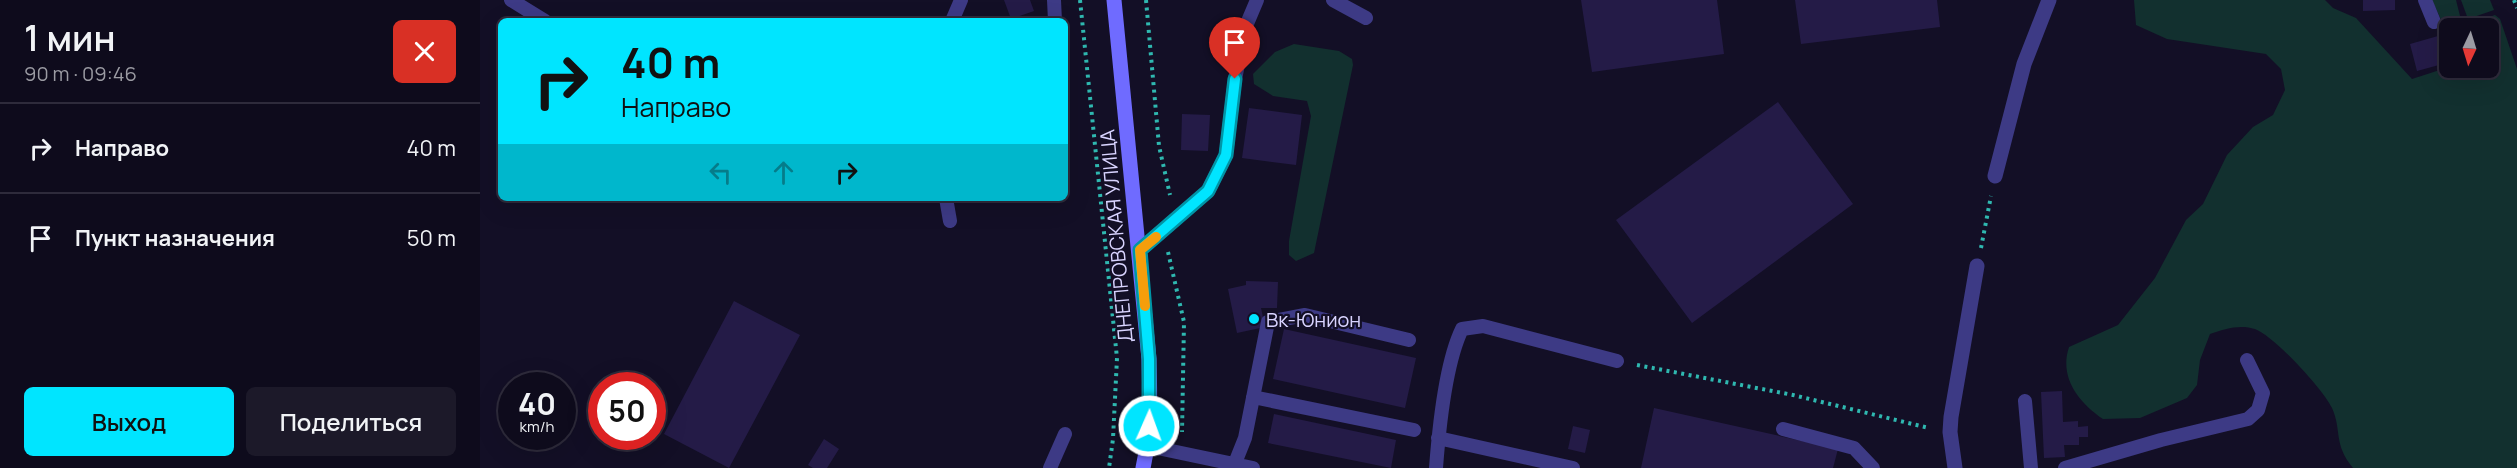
<!DOCTYPE html>
<html lang="ru">
<head>
<meta charset="utf-8">
<style>
	body { margin:0; font-family:Manrope,sans-serif; background:#1c1929; color:#f1f3f6; height:100vh; display:flex; flex-direction:column; font-size:22px; white-space:nowrap }
	* { box-sizing:border-box; margin:0 }
	p { font-size:20px; color:#9b9ba3 }
	.icon { flex:none; width:33px; height:33px; fill:none; stroke:currentColor; stroke-width:2; stroke-linecap:round; stroke-linejoin:round }
	.map { position:relative; flex:1; overflow:hidden }
	.drawer { display:flex; flex-direction:column; background:#0e0b1c; width:480px }
	.drawer>* { flex:none }
	.guide { position:absolute; left:18px; top:18px; width:570px; height:183px; border-radius:9px; box-shadow:0 6px 24px #0002,0 0 0 2px #2e2b3b; background:#00e5ff; color:#111; overflow:hidden }
	.needle { width:39px; rotate:184deg }
	.buttons { position:absolute; left:1959px; top:18px; display:grid; gap:12px }
	.buttons a { display:grid; place-items:center; width:60px; height:60px; border-radius:9px; background:#0e0b1c; box-shadow:0 6px 24px #0002,0 0 0 2px #2e2b3b; font-size:30px }
	.speed { position:absolute; left:18px; top:372px; display:flex; gap:12px; font-size:30px; font-weight:700; text-align:center }
	.speed>* { display:grid; place-content:center; width:78px; height:78px; border-radius:50%; background:#0e0b1c; box-shadow:0 6px 24px #0002,0 0 0 2px #2e2b3b; line-height:1 }
	.speed small { font-size:15px; font-weight:400 }
	.speed .limit { border:9px solid #d22; background:#fff; color:#111 }
	.pin { position:absolute; display:grid; place-items:center; width:51px; height:51px; color:#fff; margin:-62px -26px; border-radius:50% 50% 50% 0; rotate:-45deg; box-shadow:0 0 6px #0007 }
	.pin .icon { rotate:45deg }
	.me { position:absolute; width:66px; margin:-33px; rotate:2deg; stroke-linejoin:round; filter:drop-shadow(0 0 4px #0008) }
	.turn { display:flex; align-items:center; gap:21px; height:126px; padding:0 24px; font-size:27px }
	.turn .icon { width:78px; height:78px; stroke-width:2.5 }
	.turn b { display:block; font-size:42px; line-height:51px }
	.lanes { display:flex; align-items:center; height:57px; padding:0 24px; background:#0003; justify-content:center; gap:30px; direction:ltr }
	.lanes .off { opacity:.35 }
	.round { display:grid; place-items:center; flex:none; width:63px; height:63px; border-radius:9px; background:#1c1929 }
	.overview { display:flex; align-items:center; justify-content:space-between; height:102px; padding:0 24px }
	h1 { font-size:36px; font-weight:600; line-height:45px }
	.primary-button { display:flex; gap:12px; margin-top:auto; padding:12px 24px }
	.primary-button a { flex:1; height:69px; border-radius:9px; background:#00e5ff; color:#111; font-size:24px; font-weight:600; line-height:69px; text-align:center }
	.primary-button a+a { background:#1c1929; color:#f1f3f6 }
	ul { padding:0; list-style:none }
	li { display:flex; align-items:center; gap:18px; height:90px; padding:0 24px; border-top:2px solid #2e2b3b }
	li div { flex:1 }
	li b { display:block; font-size:22px }
	li em { font-style:normal }
	main { display:flex; flex:1; min-height:0 }
	.map>svg:first-child { display:block }
</style>
</head>
<body>
<main>
<section class="drawer">
<div class="overview"><div><h1>1 мин</h1><p>90 m · 09:46</p></div><a class="round" style="background:#d93025;color:#fff"><svg class="icon" aria-label="close" viewBox="0 0 24 24"><path d="M6 6l12 12M18 6L6 18"/></svg></a></div>
<ul>
<li><svg class="icon" aria-label="right" viewBox="0 0 24 24"><path d="M7 20v-9h11M14 6l5 5-5 5"/></svg><div><b>Направо</b></div><em>40 m</em></li>
<li><svg class="icon" aria-label="arrive" viewBox="0 0 24 24"><path d="M6 21V4h12l-3 4 3 4H6"/></svg><div><b>Пункт назначения</b></div><em>50 m</em></li>
</ul>
<div class="primary-button"><a>Выход</a><a>Поделиться</a></div>
</section>
<div class="map">
<svg width="2037" height="468" viewBox="0 0 2037 468">
	<rect width="100%" height="100%" fill="#130f26"/>
	<!-- green -->
	<path fill="#12302f" d="M1654,0H1845L1853,8L1876,18L1932,79L1969,67L2008,68V28H1970L1969,37L1952,0H1976L1981,20L1988,24L2015,15L2020,19L2037,69V468H1873C1853,444 1862,430 1852,408C1843,389 1794,336 1775,329C1760,324 1744,329 1730,334L1720,360L1717,385L1707,398L1660,418L1623,419C1598,402 1579,377 1589,347L1638,325L1675,278L1706,220L1723,204L1747,155L1773,127L1793,115L1805,90L1801,69L1786,54L1687,39L1656,25Z
		M1981,0H2010L2014,10L1988,19Z
		M814,44L859,51L872,59L873,65L834,253L816,261L809,255V241L831,116L827,101L793,96L774,84L773,74L795,52Z"/>
	<!-- building -->
	<path fill="#241b47" d="M524,0H550L554,11L531,19Z
		M1101,0H1237L1244,54L1112,72Z
		M1315,0H1457L1460,27L1321,44Z
		M1883,0H1915V10L1883,11Z
		M1965,34L1970,62L1937,71L1930,44Z
		M1298,102L1373,204L1212,323L1136,220Z
		M769,108L822,115L816,165L762,158Z
		M702,114L730,115L728,151L701,150Z
		M766,281L798,282L797,308H781L785,327L757,333L748,289L766,285Z
		M254,301L320,335L249,468L184,434Z
		M804,329L936,358L925,408L793,379Z
		M1582,391L1583,422L1598,421V427L1608,426V437H1599V445H1584L1585,457L1564,458L1561,392Z
		M1174,408L1358,449L1353,468H1161Z
		M794,414L916,440L911,468L788,443Z
		M1093,426L1110,430L1105,453L1088,449Z
		M344,439L359,449L347,468H333L328,465Z"/>
	<g fill="none" stroke-linecap="round" stroke-linejoin="round">
		<!-- path -->
		<path stroke="#2fb8b0" stroke-width="4" stroke-dasharray="3 4.5" stroke-linecap="butt" d="M600,0L637,358L633,439L629,468
			M666,0L679,146L690,195
			M2034,0L2037,8
			M1501,248L1511,196
			M688,252L704,322L702,432
			M1157,365L1313,395L1449,428"/>
		<!-- service -->
		<path stroke="#3d3a85" stroke-width="14" d="M31,0L65,21
			M574,0L575,21
			M853,0L886,18
			M1945,0L1954,22
			M472,21L481,0
			M466,198L470,221
			M660,250L728,191L746,155L755,79L766,26L777,0
			M773,397L934,430
			M1545,401L1551,468
			M1303,429L1374,448L1393,468
			M958,438L1093,468
			M668,446L773,468
			M570,468L585,434
			M753,468L765,438L788,322L825,315L929,340
			M956,468C959,428 965,364 982,329L1003,326L1137,361
			M1585,468L1681,440L1768,419L1778,410L1783,393L1767,360"/>
		<!-- minor -->
		<path stroke="#3d3a85" stroke-width="15" d="M1515,176L1544,64L1569,0
			M1475,468L1470,432L1471,417L1497,266"/>
		<!-- secondary -->
		<path stroke="#6f6bff" stroke-width="15" d="M634,0L669,359C670,396 671,432 663,468"/>
	</g>
	<g fill="none" stroke-linecap="round" stroke-linejoin="round">
		<defs>
			<path id="route" d="M669,426V359L660,250L728,191L746,155L755,79"/>
		</defs>
		<!-- route casing -->
		<use href="#route" stroke="#0095a6" stroke-width="15"/>
		<!-- route -->
		<use href="#route" stroke="#00e5ff" stroke-width="10"/>
		<!-- slow -->
		<path stroke="#f59e0b" stroke-width="10" d="M665,306L660,250L676,237"/>
	</g>
	<!-- markers -->
	<circle fill="#00e5ff" stroke="#130f26" stroke-width="2" cx="774" cy="319" r="6"/>
	<g text-anchor="middle" dominant-baseline="central" stroke-width="4.5" stroke-linejoin="round" paint-order="stroke">
		<!-- street labels -->
		<g font-size="20" fill="#d9d4ff" stroke="#130f26">
			<text transform="translate(636 236) rotate(-95)">ДНЕПРОВСКАЯ УЛИЦА</text>
		</g>
		<!-- poi labels -->
		<g font-size="20" fill="#d9d4ff" stroke="#130f26" text-anchor="start">
			<text x="786" y="319">Вк-Юнион</text>
		</g>
	</g>
</svg>
<div class="buttons">
<a><svg class="needle" viewBox="-14 -14 28 28"><path d="M0-13l5 13h-10z" fill="#e53935"/><path d="M0 13l5-13h-10z" fill="#9b9ba3"/></svg></a>
</div>
<div class="speed"><div>40<small>km/h</small></div><div class="limit">50</div></div>
<div class="pin" style="left:755px;top:79px;background:#d93025"><svg class="icon" aria-label="arrive" viewBox="0 0 24 24"><path d="M6 21V4h12l-3 4 3 4H6"/></svg></div>
<svg class="me" style="left:669px;top:426px" viewBox="-20 -20 40 40"><circle r="17" fill="#00e5ff" stroke="#fff" stroke-width="3"/><path d="M0-11L8 9 0 5-8 9z" fill="#fff"/></svg>
<div class="guide">
<div class="turn"><svg class="icon" aria-label="right" viewBox="0 0 24 24"><path d="M7 20v-9h11M14 6l5 5-5 5"/></svg><div><b>40 m</b>Направо</div></div>
<div class="lanes"><svg class="icon off" aria-label="left" viewBox="0 0 24 24"><path d="M17 20v-9H6M10 6l-5 5 5 5"/></svg><svg class="icon off" aria-label="ahead" viewBox="0 0 24 24"><path d="M12 20V5M6 11l6-6 6 6"/></svg><svg class="icon" aria-label="right" viewBox="0 0 24 24"><path d="M7 20v-9h11M14 6l5 5-5 5"/></svg></div>
</div>
</div>
</main>
</body>
</html>
